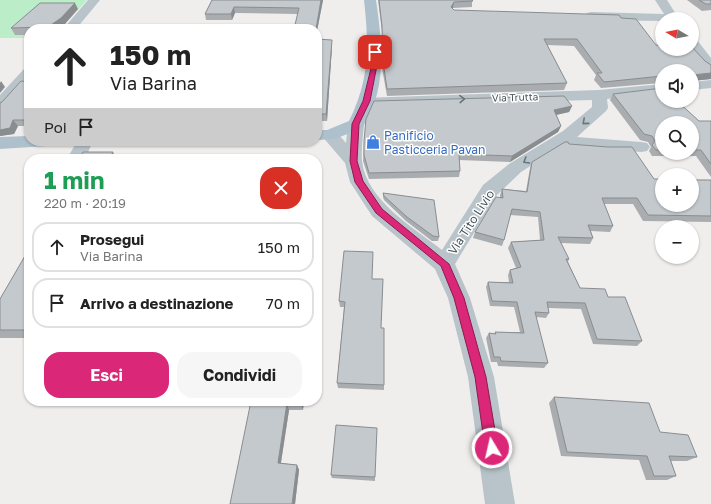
<!DOCTYPE html>
<html lang="it">
<head>
<meta charset="utf-8">
<style>
	body { margin:0; font-family:"Golos Text",sans-serif; background:#f6f6f6; color:#222; height:100vh; display:flex; flex-direction:column; font-size:15px; white-space:nowrap }
	* { box-sizing:border-box; margin:0 }
	p { font-size:13px; color:#767676 }
	.icon { flex:none; width:22px; height:22px; fill:none; stroke:currentColor; stroke-width:2; stroke-linecap:round; stroke-linejoin:round }
	.map { position:relative; flex:1; overflow:hidden }
	.panel { position:absolute; left:24px; top:154px; width:298px; height:252px; display:flex; flex-direction:column; background:#fff; border-radius:16px; box-shadow:0 1px 3px #0004 }
	.panel>* { flex:none }
	.banner { position:absolute; left:24px; top:24px; width:298px; height:122px; border-radius:16px; box-shadow:0 1px 3px #0004; background:#fff; color:#222; overflow:hidden }
	.needle { width:26px; rotate:280deg }
	.controls { position:absolute; left:655px; top:12px; display:grid; gap:8px }
	.controls a { display:grid; place-items:center; width:44px; height:44px; border-radius:50%; background:#fff; box-shadow:0 1px 3px #0004; font-size:20px }
	.pin { position:absolute; display:grid; place-items:center; width:34px; height:34px; color:#fff; margin:-17px; border-radius:8px; box-shadow:0 2px 6px #0006 }
	.me { position:absolute; width:44px; margin:-22px; rotate:351deg; stroke-linejoin:round; filter:drop-shadow(0 0 3px #0008) }
	.turn { display:flex; align-items:center; gap:14px; height:84px; padding:0 20px; font-size:18px }
	.turn .icon { width:52px; height:52px; stroke-width:2.5 }
	.turn b { display:block; font-size:28px; line-height:34px }
	.then { display:flex; align-items:center; height:38px; padding:0 20px; background:#0003; gap:8px; font-size:15px }
	.round { display:grid; place-items:center; flex:none; width:42px; height:42px; border-radius:16px; background:#f6f6f6 }
	.overview { display:flex; align-items:center; justify-content:space-between; height:68px; padding:0 20px }
	h1 { font-size:24px; font-weight:700; line-height:30px; color:#1e9e55 }
	.button { display:flex; gap:8px; margin-top:auto; padding:8px 20px }
	.button a { flex:1; height:46px; border-radius:16px; background:#db2777; color:#fff; font-size:16px; font-weight:700; line-height:46px; text-align:center }
	.button a+a { background:#f6f6f6; color:#222 }
	ul { padding:0; list-style:none }
	li { display:flex; align-items:center; gap:12px; height:50px; margin:0 8px 6px; padding:0 12px; border:2px solid #e0e0e0; border-radius:16px }
	li div { flex:1 }
	li b { display:block; font-size:15px }
	li em { font-style:normal }
	.map>svg:first-child { display:block }
</style>
</head>
<body>
<div class="map">
<svg width="711" height="504" viewBox="0 0 711 504">
	<rect width="100%" height="100%" fill="#f0eded"/>
	<!-- green -->
	<path fill="#bbeec8" d="M0,0H87L60,29H29V38H0Z"/>
	<g fill="none" stroke-linecap="round" stroke-linejoin="round">
		<!-- minor -->
		<path fill="#b8c4ca" fill-rule="evenodd" d="M88,0H100L76,29H63Z
			M655,0H667L679,19H662V21L591,20L587,19L585,16L587,13L591,12L664,14Z
			M692,39L697,40L711,58V71L706,70L690,49H692Z
			M29,68V81L5,107L0,109V95L24,69Z
			M711,80V88L692,90V82Z
			M662,84V92L607,99L608,108L606,111L577,137L641,142L647,143L650,147L647,151L641,152L562,146L521,172L497,195L455,264L470,298L494,377L515,504H485L468,377L448,298L435,269L372,216L350,182L345,163L321,135L323,131C334,129 339,135 346,143L348,124L350,121L356,119L362,121L364,124C363,136 361,149 362,161C366,200 414,228 442,250L483,185L509,164L563,131L592,107V100L367,106L362,104L359,101L362,98L599,90Z
			M77,141H93L85,159H67Z"/>
		<!-- major -->
		<path fill="#adc0cc" fill-rule="evenodd" d="M364,0H376C382,42 388,90 362,128L335,139L317,140V130H327L349,121C370,79 369,45 364,0Z
			M29,136V141H56L53,145L47,146L0,149V137Z"/>
	</g>
	<!-- wall -->
	<path fill="#a9adb0" fill-rule="evenodd" d="M212,0H323L317,31L298,14L235,13L232,20H206L205,14Z
		M378,0H472V7L453,8H452L454,10L621,18L656,45L705,61L711,65V79L692,81V71H662V81L661,83L601,88L594,80L596,75L574,46L547,45L567,83L564,90L387,96L382,68V32Z
		M687,0H711V10L702,11Z
		M78,9L64,25L59,29H29V35H15L11,28Z
		M332,46L327,121H322L321,125L317,127Z
		M29,82V126H18L14,134L0,136V103Z
		M613,94L699,121H711V177L696,156H652L649,151L651,147L648,142L640,140L610,100ZM662,123H692V153H662Z
		M572,106L569,112L556,115L561,126L558,132L510,162L459,160L460,171L459,177L369,179L363,161L364,141Z
		M569,144L654,179L711,180V222L643,221L633,204H604L613,226L610,232L591,231L593,238L590,244L561,243L569,259L568,262L580,288L608,297L642,341L637,346L593,344L581,309L548,308L549,313L546,318L536,317L548,363L544,368L498,366L497,362H491L486,338L489,333L495,334V332H520L514,307L490,306L486,287L488,282H509L508,275L510,270L516,268L508,248L511,242L540,240L538,217L510,215L504,240L502,246L473,238L475,232L500,197V195L502,189L526,191L530,168L532,162Z
		M383,193L439,237L438,241H432L406,221L384,200L383,197Z
		M29,249V338H0V299Z
		M372,279L384,385V390L338,388L337,383L344,307H340L339,301Z
		M554,397L660,432L697,457L687,461H671L676,476L667,480H646L639,460L561,456L549,403Z
		M251,401H304L303,410H289L281,463L297,465L299,470L295,504Z
		M331,475L375,477V481L332,478Z"/>
	<!-- shaded-wall -->
	<path fill="#898d90" d="M321,0H323L317,31V29H316Z
		M454,2L453,8L450,13L451,7Z
		M75,3L78,9L64,25L59,29H49L48,27Z
		M234,7L235,13L232,20L231,14Z
		M332,40V46L327,121L326,114Z
		M711,73V79L692,81V79L695,75Z
		M1,81L5,87L0,93V83Z
		M572,106L569,112L551,116L554,110Z
		M321,114V125L317,127V119Z
		M13,120L18,126L14,134L0,136V130Z
		M561,126L558,132L510,162L512,156Z
		M113,152L116,159H109Z
		M302,401H304L303,410L301,404Z
		M287,403L289,410L280,468L278,463Z
		M297,465L299,470L295,504H292Z"/>
	<!-- building -->
	<path fill="#c4c9cd" stroke="#898d90" d="M212,0H321L316,29H294L299,8L234,7L231,14H205Z
		M379,0H472L473,1L454,2L451,7L454,10L619,15L621,18L636,19L656,45L662,46V49H692V47L705,61L711,65V73L692,75V71H662V76L604,82L597,73H602L577,39H544L567,83L387,89L383,61L382,26Z
		M699,0H711V4H706Z
		M40,3H75L61,18L48,27L11,28Z
		M317,39L332,40L326,114H321V118L317,119Z
		M21,81L29,82V120H13L10,128L0,130V103L2,102Z
		M662,88V101H677L699,121H711V164L701,150H692V123H662V150H656L652,145L655,141L652,136L644,134L613,94Z
		M564,96L572,106L554,110L561,126L512,156L459,154L460,171L369,173L364,155V141L366,119L374,101Z
		M565,142H568L569,144L608,147H632L654,179H662V205H692V180H711V216L648,215L637,198H602L613,226L588,225L593,238L558,237L569,259H566L580,288L605,289L608,297H625L642,341L597,339L585,303L547,302L549,313L535,312L548,363L501,361L500,357H494L489,333L496,334L495,332L524,333L517,302L492,301L488,282L513,283L510,270L521,267L511,242L544,240L540,212L512,209L504,240L475,232L496,197L503,198L502,189L527,192L532,162Z
		M83,152H113L109,159H79Z
		M383,193L434,200L439,237L433,236L407,217L384,196Z
		M29,249V330H0V299Z
		M344,251L373,252L372,279H383L381,328H384V385L337,383L345,302L339,301Z
		M554,397L649,403L660,432L688,435L697,457L669,456L676,476H654L647,456L567,452Z
		M251,401H302L301,404L287,403L278,463L297,465L292,504H230Z
		M336,425L377,428L375,477L331,475Z"/>
	<!-- one-way arrows -->
	<defs><path id="oneway-chevron" d="M-2-3.5L2.5 0L-2 3.5" fill="none" stroke-width="1.6" stroke-linecap="round" stroke-linejoin="round"/></defs>
	<g stroke="#68757c">
		<use href="#oneway-chevron" transform="translate(462 99) rotate(-2)"/>
		<use href="#oneway-chevron" transform="translate(585 122) rotate(139)"/>
		<use href="#oneway-chevron" transform="translate(526 161) rotate(149)"/>
	</g>
	<!-- route -->
	<path fill="#db2777" stroke="#8e194d" d="M373,50L378,52V60L370,101L359,124L357,161L363,181L382,209L449,264L464,298L486,377L498,448L496,452L492,454L487,452L485,448L475,377L454,298L441,266L376,213L355,182L350,161L352,124L363,101L373,60Z"/>
	<!-- icons -->
	<defs>
		<symbol id="shop-bare" viewBox="-9 -9 18 18"><path d="M-5-2.5h2.3a2.7 3.5 0 0 1 5.4 0H5L5.5 6h-11ZM-1.5-2.5h3a1.5 2.3 0 0 0-3 0Z" fill="#3f7fe0" stroke="#fff" stroke-width="2.5" paint-order="stroke"/></symbol>
	</defs>
	<g fill-rule="evenodd">
		<use href="#shop-bare" x="363" y="132" width="20" height="20"/>
	</g>
	<g text-anchor="middle" dominant-baseline="central" stroke-width="3" stroke-linejoin="round" paint-order="stroke">
		<!-- far-street labels -->
		<g font-size="10" fill="#46535a" stroke="#fff">
			<text transform="translate(515 97) rotate(-2)">Via Trutta</text>
		</g>
		<!-- shop labels -->
		<g font-size="12" fill="#366cbe" stroke="#fff" text-anchor="start">
			<text x="384" y="135">Panificio<tspan x="384" dy="14">Pasticceria Pavan</tspan></text>
		</g>
		<!-- street labels -->
		<g font-size="12" fill="#46535a" stroke="#fff">
			<text transform="translate(471 222) rotate(-57)">Via Tito Livio</text>
		</g>
	</g>
</svg>
<div class="controls">
<a><svg class="needle" viewBox="-14 -14 28 28"><path d="M0-13l5 13h-10z" fill="#e53935"/><path d="M0 13l5-13h-10z" fill="#767676"/></svg></a>
<a><svg class="icon" aria-label="sound" viewBox="0 0 24 24"><path d="M4 9h4l5-4v14l-5-4H4zM17 9q2 3 0 6"/></svg></a>
<a><svg class="icon" aria-label="search" viewBox="0 0 24 24"><circle cx="10" cy="10" r="6"/><path d="M15 15l6 6"/></svg></a>
<a>+</a>
<a>−</a>
</div>
<div class="pin" style="left:375px;top:52px;background:#d93025"><svg class="icon" aria-label="arrive" viewBox="0 0 24 24"><path d="M6 21V4h12l-3 4 3 4H6"/></svg></div>
<svg class="me" style="left:492px;top:448px" viewBox="-20 -20 40 40"><circle r="17" fill="#db2777" stroke="#fff" stroke-width="3"/><path d="M0-11L8 9 0 5-8 9z" fill="#fff"/></svg>
<div class="banner">
<div class="turn"><svg class="icon" aria-label="ahead" viewBox="0 0 24 24"><path d="M12 20V5M6 11l6-6 6 6"/></svg><div><b>150 m</b>Via Barina</div></div>
<div class="then">Poi<svg class="icon" aria-label="arrive" viewBox="0 0 24 24"><path d="M6 21V4h12l-3 4 3 4H6"/></svg></div>
</div>
<section class="panel">
<div class="overview"><div><h1>1 min</h1><p>220 m · 20:19</p></div><a class="round" style="background:#d93025;color:#fff"><svg class="icon" aria-label="close" viewBox="0 0 24 24"><path d="M6 6l12 12M18 6L6 18"/></svg></a></div>
<ul>
<li><svg class="icon" aria-label="ahead" viewBox="0 0 24 24"><path d="M12 20V5M6 11l6-6 6 6"/></svg><div><b>Prosegui</b><p>Via Barina</p></div><em>150 m</em></li>
<li><svg class="icon" aria-label="arrive" viewBox="0 0 24 24"><path d="M6 21V4h12l-3 4 3 4H6"/></svg><div><b>Arrivo a destinazione</b></div><em>70 m</em></li>
</ul>
<div class="button"><a>Esci</a><a>Condividi</a></div>
</section>
</div>
</body>
</html>
